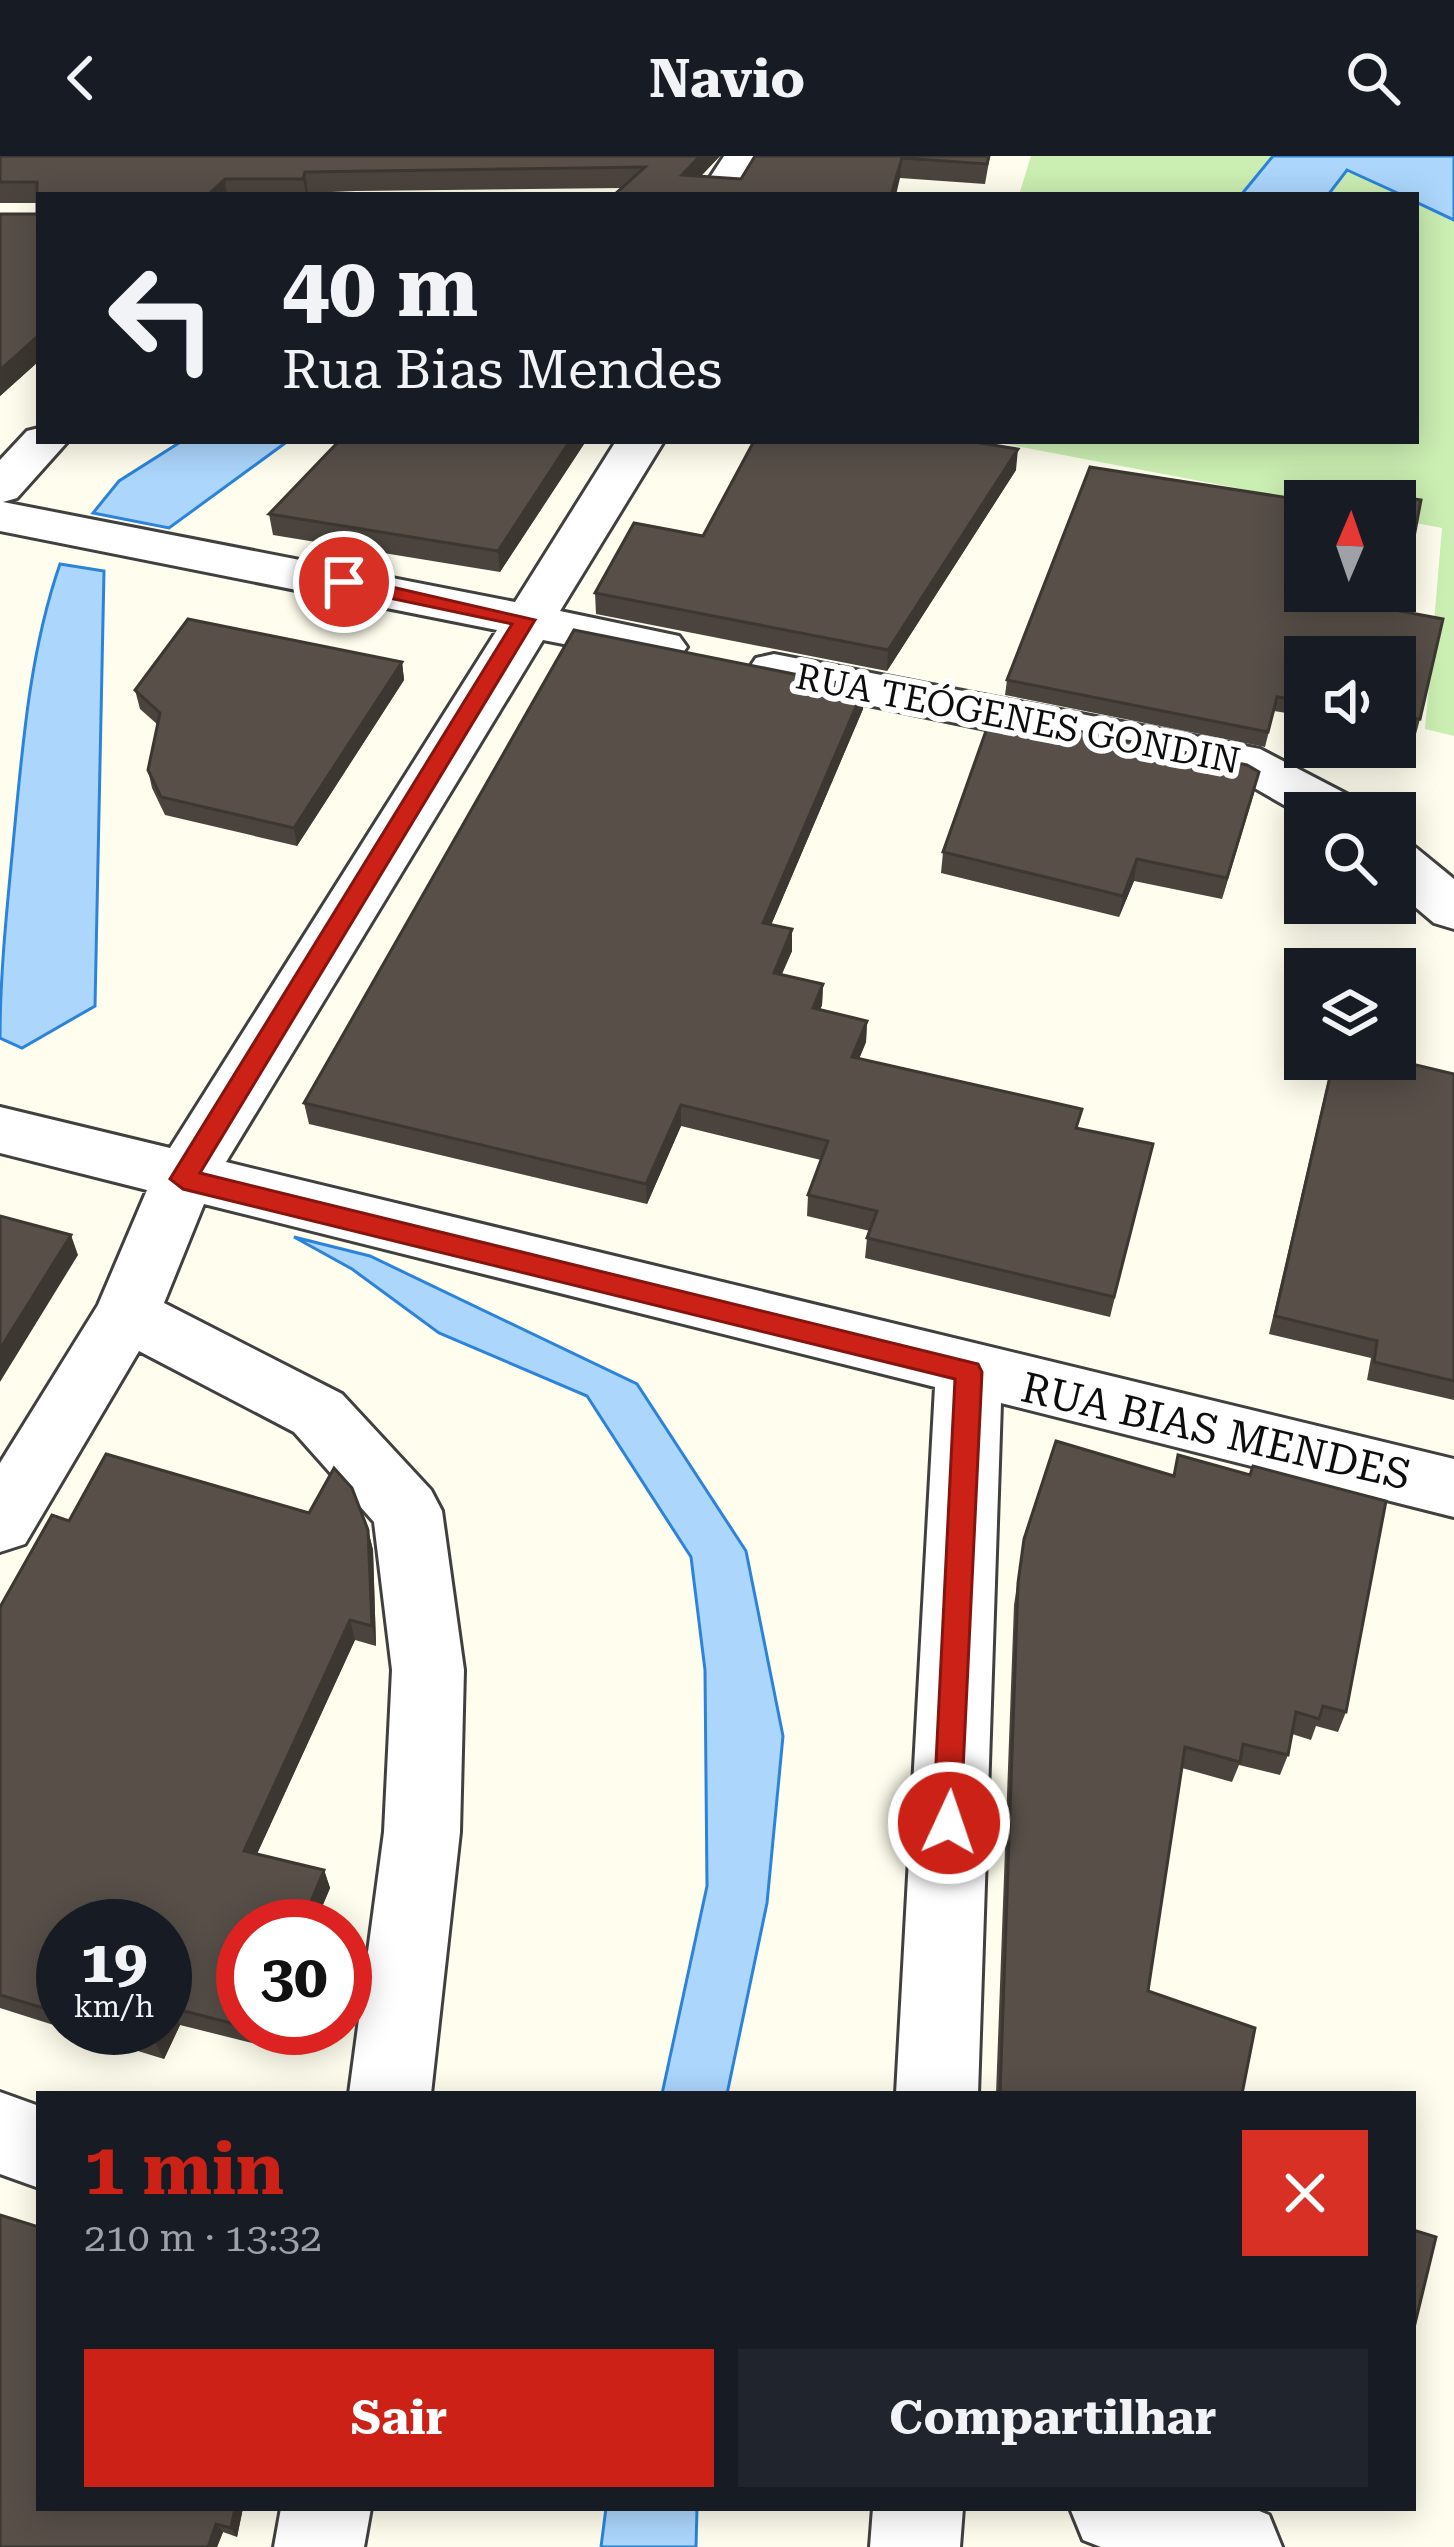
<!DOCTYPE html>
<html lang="pt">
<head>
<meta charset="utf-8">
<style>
	body { margin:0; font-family:"Roboto Serif",serif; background:#20242c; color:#f1f3f6; height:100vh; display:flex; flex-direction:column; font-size:45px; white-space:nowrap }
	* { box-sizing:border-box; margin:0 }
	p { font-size:39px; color:#9ea1a6 }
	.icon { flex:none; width:66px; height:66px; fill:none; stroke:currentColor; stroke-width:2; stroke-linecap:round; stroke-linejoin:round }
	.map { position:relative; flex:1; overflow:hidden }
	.sheet { position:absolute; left:36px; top:1935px; width:1380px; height:420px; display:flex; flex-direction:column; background:#171b24; border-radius:0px; box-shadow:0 6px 30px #0003 }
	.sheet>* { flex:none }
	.top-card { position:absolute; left:36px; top:36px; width:1383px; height:252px; border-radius:0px; box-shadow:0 6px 30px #0003; background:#171b24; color:#f1f3f6; overflow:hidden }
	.needle { width:78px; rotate:2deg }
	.buttons { position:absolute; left:1284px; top:324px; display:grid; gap:24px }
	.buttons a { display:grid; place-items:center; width:132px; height:132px; border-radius:0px; background:#171b24; box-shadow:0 6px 30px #0003; font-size:60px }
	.speed { position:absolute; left:36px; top:1743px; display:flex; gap:24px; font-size:60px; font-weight:700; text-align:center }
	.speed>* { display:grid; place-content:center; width:156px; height:156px; border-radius:50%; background:#171b24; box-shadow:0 6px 30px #0003; line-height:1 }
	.speed small { font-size:30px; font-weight:400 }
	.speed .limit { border:18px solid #d22; background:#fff; color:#111 }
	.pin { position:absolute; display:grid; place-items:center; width:102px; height:102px; color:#fff; margin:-51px; border:6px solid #fff; border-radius:50%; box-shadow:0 3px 12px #0007 }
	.me { position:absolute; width:132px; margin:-66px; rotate:3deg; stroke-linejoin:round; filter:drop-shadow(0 0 9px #0008) }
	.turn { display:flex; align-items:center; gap:42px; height:252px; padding:0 48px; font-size:54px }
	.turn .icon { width:156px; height:156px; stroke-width:2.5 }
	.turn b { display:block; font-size:84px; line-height:102px }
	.round { display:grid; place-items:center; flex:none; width:126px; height:126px; border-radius:0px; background:#20242c }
	.summary { display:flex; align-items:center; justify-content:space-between; height:204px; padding:0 48px }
	h1 { font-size:72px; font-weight:700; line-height:90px; color:#cb2117 }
	.action { display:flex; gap:24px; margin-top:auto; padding:24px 48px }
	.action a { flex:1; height:138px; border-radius:0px; background:#cb2117; color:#fff; font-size:48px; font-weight:700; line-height:138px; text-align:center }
	.action a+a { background:#20242c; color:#f1f3f6 }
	header { display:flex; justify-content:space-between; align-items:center; height:156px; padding:0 48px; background:#171b24; font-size:54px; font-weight:700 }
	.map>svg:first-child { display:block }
</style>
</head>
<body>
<header><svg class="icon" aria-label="back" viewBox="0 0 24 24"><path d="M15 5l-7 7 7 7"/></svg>Navio<svg class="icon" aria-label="search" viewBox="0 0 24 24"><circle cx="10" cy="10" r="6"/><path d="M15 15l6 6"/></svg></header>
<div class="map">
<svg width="1454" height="2391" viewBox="0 0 1454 2391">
	<rect width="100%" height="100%" fill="#fffded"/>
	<!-- green -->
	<path fill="#cbeeb2" d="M1031,0H1316L1402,39H1019Z
		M1416,46L1454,64V580L1425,573L1442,372L1395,363V345H1305L990,285H1416Z"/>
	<!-- water -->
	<path fill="#acd6fc" stroke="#2b83db" stroke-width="3" d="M1273,0H1454V64L1416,46V39H1402L1347,14L1328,39H1241Z
		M182,285H288L169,372L93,357L119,325Z
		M60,408L104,415L95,850L22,892L0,882C0,817 7,753 13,689C22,596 29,497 60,408Z
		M294,1081L370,1100L637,1228L746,1395L783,1580L767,1747L727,1938H662L707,1730L705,1514L691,1401L587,1240L439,1177L352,1113Z
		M606,2352H697L696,2391H601Z"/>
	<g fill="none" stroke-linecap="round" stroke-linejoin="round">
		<defs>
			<path id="minor" d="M724,0H766L741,39H687L693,30L707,26Z
				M39,272V285H68L17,342L3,346L515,446L616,285H664L560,455L679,480L687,491L679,502L661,507L543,484L226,1006L1454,1303V1361L1001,1247L978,1938H896L935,1231L204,1048L164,1147L342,1238L431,1334L442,1355L464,1514L460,1676L431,1938H349L384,1676L392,1514L374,1366L294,1276L139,1195L25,1388L0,1396V1307L98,1149L147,1034L0,997V951L170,992L497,474L0,375V304L27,275Z
				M774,498L1260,593L1358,644L1367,657H1305V661L1244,626L756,526L748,514L756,502Z
				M1395,685L1415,691L1454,723V773L1434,767L1395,734Z
				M0,1936L39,1950V2032L0,2018Z
				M281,2352H371L364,2391H274Z
				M873,2352H963L960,2391H870Z
				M1070,2352H1252L1269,2359L1282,2391H1101L1083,2384Z"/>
		</defs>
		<!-- minor casing -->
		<use href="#minor" stroke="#404040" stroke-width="6"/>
		<!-- minor -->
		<use href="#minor" fill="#fff" fill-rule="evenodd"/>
	</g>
	<!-- wall -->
	<path fill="#4b443e" d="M0,0H720L701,20L741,23L755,0H990L985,28L900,22L622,32L355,35L308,37V39H39V205L0,240V58H37V47H0Z
		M339,285H586L500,416L273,379L269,358Z
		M1016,314L887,515L596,458L595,437L703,380Z
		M1400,455L1420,563L1416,578L1395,574V501H1305V560L1274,555L1265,591L1005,539L1007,524Z
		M402,506L404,524L297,690L165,659L152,632L148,614L158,569L140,553L135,534Z
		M864,532L863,553L771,769L792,773V795L781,819L823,828L822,849L820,854L867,865L866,886L859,903L1079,972L1153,988L1110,1161L865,1102L867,1082L870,1075L807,1060L808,1039L821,1004L681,970L647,1048L309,968L304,947Z
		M1259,616L1222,743L1134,725L1119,761L941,717L943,696Z
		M1333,903L1454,918V1244L1367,1224L1371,1202L1269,1178Z
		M1178,1299L1346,1556L1338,1576L1316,1570L1311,1584L1292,1578L1288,1599L1280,1619L1239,1609L1232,1626L1182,1612L1148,1835L1242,1938H996L1014,1449L1024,1383L1173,1320Z
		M69,1365L368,1374L373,1394L376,1490L355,1484L257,1698L324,1714L330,1732L314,1770H243V1872H271L264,1890L180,1869L164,1903L63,1872H165L63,1770V1872L0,1852V1451Z
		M243,2352L237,2381L223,2376L217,2391H0Z"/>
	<!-- shaded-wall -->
	<path fill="#3d3732" d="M700,0H720L683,39L682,19Z
		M902,2L900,22L896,39H891Z
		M305,16L308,37V39H306L303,23Z
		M225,23L227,39H208Z
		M39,179V205L0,240V214Z
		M570,285H586L500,416L498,395Z
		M1018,293L1016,314L887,515L888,494Z
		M402,506L404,524L297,690L294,672Z
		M864,532L863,553L763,788V767Z
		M1259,616L1254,637L1222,743L1227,722Z
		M1137,703L1134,725L1119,761L1123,740Z
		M792,773V795L773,839L774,817Z
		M823,828L822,849L812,874L813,852Z
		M867,865L866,886L851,922L852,901Z
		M681,949V970L647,1048L646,1028Z
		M71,1079L78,1099L0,1226V1193Z
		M368,1374L373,1394L376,1490L372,1470Z
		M350,1464L355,1484L250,1713L244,1695Z
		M324,1714L330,1732L314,1770H301Z
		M172,1852L180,1869L164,1903L155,1886L162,1872H165V1866Z
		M257,1872H271L264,1890L257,1873Z
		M235,2352H243L237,2381L231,2372Z
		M216,2368L223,2376L217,2391H208Z"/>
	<!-- building -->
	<path fill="#574f48" stroke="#3d3732" stroke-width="3" d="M0,0H700L682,19L741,23L755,0H989L987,8L902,2L891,39H614L645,11L305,16L303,23H225L208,39H39V179L0,214V58H37V26H0Z
		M339,285H570L498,395L269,358Z
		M754,285H968L1018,293L888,494L595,437L634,367L703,380Z
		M1090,311L1308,345H1305V435H1395V345H1346L1348,333L1421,344L1400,455L1443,463L1420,563L1395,559V501H1305V545L1277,541L1268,576L1007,524Z
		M188,463L402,506L294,672L161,641L148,614L160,557L135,534Z
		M574,474L864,532L763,767L792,773L774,817L823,828L813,852L867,865L852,901L1082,953L1076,972L1153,988L1114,1141L867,1082L877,1055L808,1039L828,985L681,949L646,1028L304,947Z
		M992,558L1247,609L1259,616L1227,722L1137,703L1123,740L943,696Z
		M1334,903H1391L1454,918V1225L1374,1206L1377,1185L1275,1160Z
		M0,1060L71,1079L0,1193Z
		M1056,1285L1174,1320L1178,1299L1250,1319L1253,1310L1386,1345L1346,1556L1323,1550L1319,1563L1296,1556L1288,1599L1243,1588L1240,1606L1185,1591L1148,1835L1255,1872L1242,1938H1000L1018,1427L1024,1383Z
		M106,1298L309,1357L334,1312L352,1332L368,1374L372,1470L350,1464L244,1695L324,1714L301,1770H243V1870L172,1852L165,1866V1770H63V1858L0,1839V1451L52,1359L69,1365Z
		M108,1872H162L155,1886Z
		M0,2059L39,2071V2352H235L231,2372L216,2368L208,2391H0Z
		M1413,2074L1436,2081L1413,2176Z"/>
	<!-- route -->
	<path fill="#cb2117" stroke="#84150f" stroke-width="3" d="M344,420L535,464L200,1017L978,1208L982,1216L960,1677H938L933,1667L955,1223L183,1033L170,1023L512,468L337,431L334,426Z"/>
	<g text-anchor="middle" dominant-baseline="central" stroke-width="12" stroke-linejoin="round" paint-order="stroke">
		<!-- far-street labels -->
		<g font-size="36" fill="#0d0d0d" stroke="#fff">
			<text transform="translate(1018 563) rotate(11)">RUA TEÓGENES GONDIN</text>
		</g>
		<!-- street labels -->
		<g font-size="42" fill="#0d0d0d" stroke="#fff">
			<text transform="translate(1216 1275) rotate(13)">RUA BIAS MENDES</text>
		</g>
	</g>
</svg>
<div class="buttons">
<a><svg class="needle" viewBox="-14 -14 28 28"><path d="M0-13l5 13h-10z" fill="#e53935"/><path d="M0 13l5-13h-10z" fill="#9ea1a6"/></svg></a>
<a><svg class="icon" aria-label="sound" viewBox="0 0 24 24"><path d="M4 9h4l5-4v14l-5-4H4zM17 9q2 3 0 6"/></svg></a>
<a><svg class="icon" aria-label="search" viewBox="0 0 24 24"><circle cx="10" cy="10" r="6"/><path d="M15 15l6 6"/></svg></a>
<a><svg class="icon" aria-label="layers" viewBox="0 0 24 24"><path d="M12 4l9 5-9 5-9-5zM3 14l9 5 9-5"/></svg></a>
</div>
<div class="speed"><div>19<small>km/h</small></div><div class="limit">30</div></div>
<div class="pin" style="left:344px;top:426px;background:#d93025"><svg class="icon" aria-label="arrive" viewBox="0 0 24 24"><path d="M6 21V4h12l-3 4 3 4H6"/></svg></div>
<svg class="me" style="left:949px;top:1667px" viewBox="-20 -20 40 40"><circle r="17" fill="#cb2117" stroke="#fff" stroke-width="3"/><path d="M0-11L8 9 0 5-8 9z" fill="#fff"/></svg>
<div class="top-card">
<div class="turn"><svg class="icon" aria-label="left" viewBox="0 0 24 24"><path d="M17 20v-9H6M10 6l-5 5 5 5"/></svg><div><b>40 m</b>Rua Bias Mendes</div></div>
</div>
<section class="sheet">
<div class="summary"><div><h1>1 min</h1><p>210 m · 13:32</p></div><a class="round" style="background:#d93025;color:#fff"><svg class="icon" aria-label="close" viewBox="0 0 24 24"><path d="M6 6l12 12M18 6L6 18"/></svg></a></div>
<div class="action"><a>Sair</a><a>Compartilhar</a></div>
</section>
</div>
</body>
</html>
